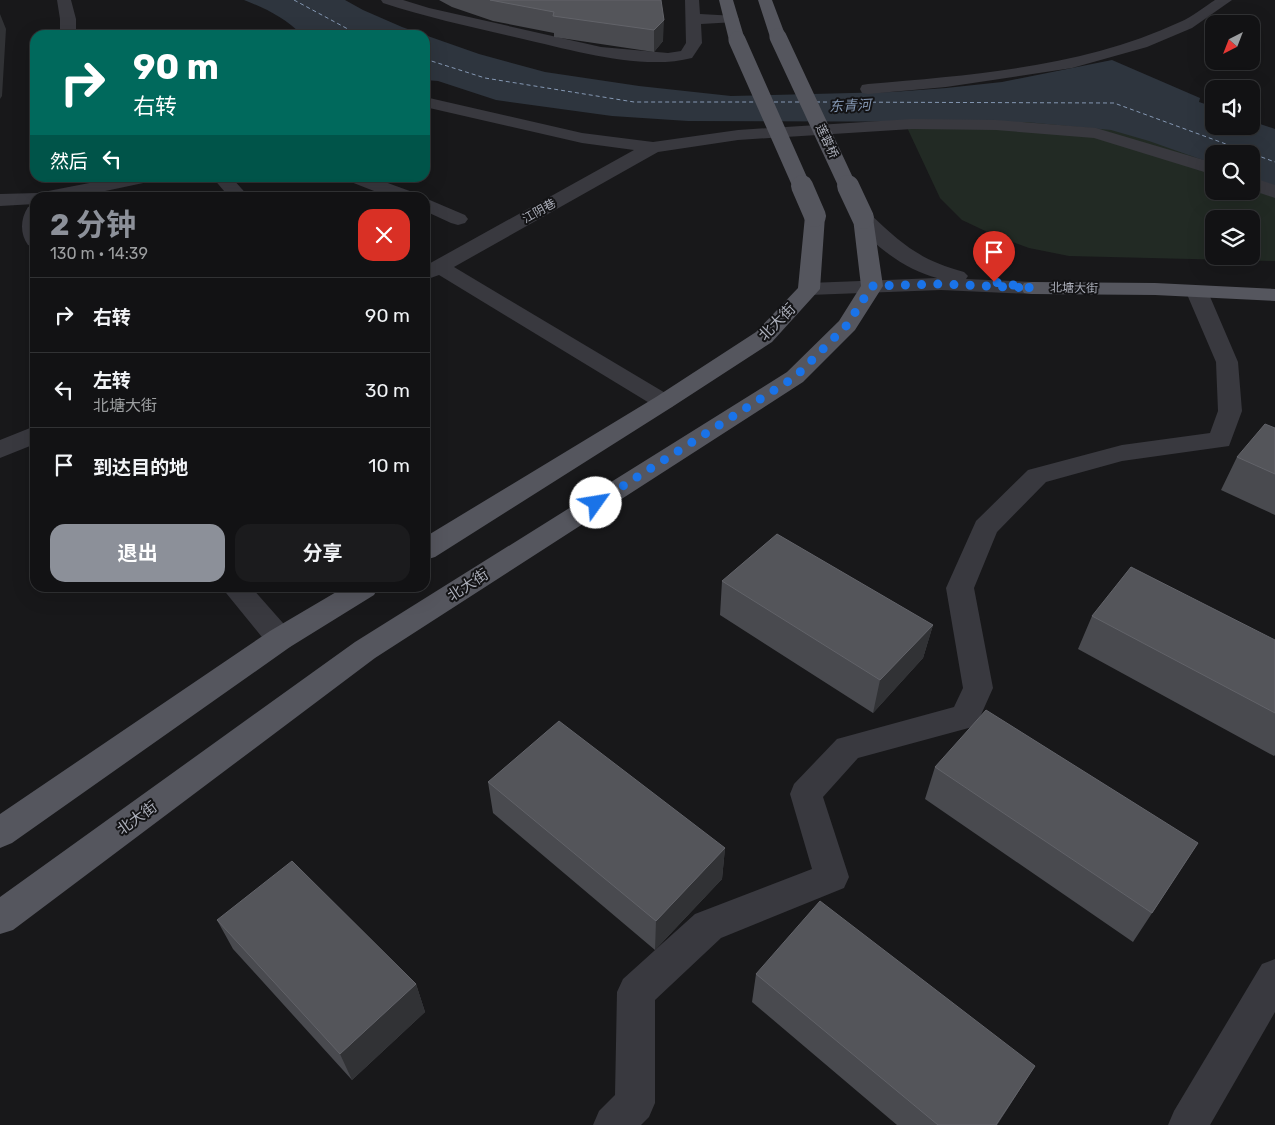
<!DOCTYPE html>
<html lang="zh">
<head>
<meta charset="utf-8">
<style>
	body { margin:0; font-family:Rubik,"Noto Sans SC",sans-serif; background:#1b1b1d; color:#f1f3f6; height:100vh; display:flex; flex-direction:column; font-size:19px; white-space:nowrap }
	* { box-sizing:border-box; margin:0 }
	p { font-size:16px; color:#9c9ea0 }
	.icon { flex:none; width:28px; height:28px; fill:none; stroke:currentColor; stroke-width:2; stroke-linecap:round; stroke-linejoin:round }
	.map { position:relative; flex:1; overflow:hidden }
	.panel { position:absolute; left:30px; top:192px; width:400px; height:400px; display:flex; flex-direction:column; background:#121214; border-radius:15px; box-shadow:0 5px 20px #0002,0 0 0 1px #313234 }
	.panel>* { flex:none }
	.top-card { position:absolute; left:30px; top:30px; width:400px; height:152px; border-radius:15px; box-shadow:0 5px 20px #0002,0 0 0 1px #313234; background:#00695c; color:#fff; overflow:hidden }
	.needle { width:32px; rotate:222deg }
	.fabs { position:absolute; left:1205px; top:15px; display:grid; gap:10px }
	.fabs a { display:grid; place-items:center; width:55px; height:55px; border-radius:10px; background:#121214; box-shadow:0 5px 20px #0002,0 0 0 1px #313234; font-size:25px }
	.pin { position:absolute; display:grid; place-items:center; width:42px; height:42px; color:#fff; margin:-51px -21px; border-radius:50% 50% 50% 0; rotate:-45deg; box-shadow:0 0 5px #0007 }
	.pin .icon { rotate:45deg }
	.me { position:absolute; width:55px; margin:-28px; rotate:58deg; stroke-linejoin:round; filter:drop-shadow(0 0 4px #0008) }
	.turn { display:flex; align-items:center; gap:18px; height:105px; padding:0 20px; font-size:22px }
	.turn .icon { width:65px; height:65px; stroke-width:2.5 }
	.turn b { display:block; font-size:35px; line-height:42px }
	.then { display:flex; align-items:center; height:48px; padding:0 20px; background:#0003; gap:10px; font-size:19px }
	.round { display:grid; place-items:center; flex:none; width:52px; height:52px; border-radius:15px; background:#1b1b1d }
	.overview { display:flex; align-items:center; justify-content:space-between; height:85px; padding:0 20px }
	h1 { font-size:30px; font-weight:700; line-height:38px; color:#8c9099 }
	.action { display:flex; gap:10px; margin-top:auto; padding:10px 20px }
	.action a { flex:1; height:58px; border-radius:15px; background:#8c9099; color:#fff; font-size:20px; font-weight:700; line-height:58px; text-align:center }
	.action a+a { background:#1b1b1d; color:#f1f3f6 }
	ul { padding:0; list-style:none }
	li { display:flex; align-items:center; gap:15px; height:75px; padding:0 20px; border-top:1px solid #313234 }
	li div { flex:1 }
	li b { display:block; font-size:19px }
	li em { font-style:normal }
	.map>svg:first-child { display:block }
</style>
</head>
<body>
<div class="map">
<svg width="1275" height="1125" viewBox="0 0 1275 1125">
	<rect width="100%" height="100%" fill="#18181a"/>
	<!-- green -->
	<path fill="#222a24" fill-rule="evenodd" d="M904,121C973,121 1042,119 1109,129C1145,135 1180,152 1214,164V191H1251V178L1275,186V261L1069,256L1029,248L996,236L962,220L940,198ZM1214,219H1251V256H1214Z"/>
	<!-- water -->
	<path fill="#2e353e" d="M244,0H345L363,10L402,27L479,54L545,72L639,86L731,96L892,92L946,88L1002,82L1112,60L1200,98L1199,102L1214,107V126H1251V121L1275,129V186L1251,178V154H1214V164L1149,141L1111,130L1025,122L688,121L612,116L496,100L438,81L425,80V35H302C285,18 267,9 244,0Z"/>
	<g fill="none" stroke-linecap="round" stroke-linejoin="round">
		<!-- ferry -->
		<path stroke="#8497b2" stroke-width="1" stroke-dasharray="4 3" stroke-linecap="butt" d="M294,0L359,35
			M425,59L485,78L634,102H755
			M774,102H800
			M816,102L1114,103L1275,162"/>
		<!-- minor -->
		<path fill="#39393f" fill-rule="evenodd" d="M57,0H71L76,19V35H60V19Z
			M381,0H403L429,8L601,47L668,53L681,51L686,43L685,0H699L700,14L736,16L739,19L736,22L701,24L702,43L692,58C642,71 572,50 523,39C476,28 429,18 383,3Z
			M1215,0H1232L1192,28L1147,47L1072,68L946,87L868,94L862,93L860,89L862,85L868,84C973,75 1083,67 1180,22C1192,17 1204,7 1215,0Z
			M425,97L582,133L653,142L738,130L912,119L996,120L1096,128L1214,163V175L1094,138L996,130L912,129L738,140L658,152L454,267L672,397L676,402L672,407L664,409L656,407L439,275L425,280V266L634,150L582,143L425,107Z
			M1251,177L1275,185V198L1251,190Z
			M115,178H150L148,182L72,198H35V204L0,206V194L38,193Z
			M213,178H232L250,198H230Z
			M349,178H374L418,194L420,198H392L351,182Z
			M425,198L465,215L468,219L465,223L458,225L451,223L425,211Z
			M35,205V247L28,245C20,234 20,219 28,207Z
			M863,212L870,214C903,245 920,260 964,272L968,276L966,279L1032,282L1040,283L1043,288L1040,293L1032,294L941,290L809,295L801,294L798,289L801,284L809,283L937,278C906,270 871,245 853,218L856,214Z
			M1197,286L1205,287L1208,292L1238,362L1242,411L1229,446L1122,461L1046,482L997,532L974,588L993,688L976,726L858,758L823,797L849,877L844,888L721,938L655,1000V1103L649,1117L641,1125H593L599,1111L615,1095L617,992L623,979L695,914L812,869L790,794L794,784L837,739L954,707L963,688L946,588L976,521L1028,470L1122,445L1210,433L1218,411L1216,362L1186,292L1189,287Z
			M35,426V444L0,458V440Z
			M222,588H252L290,631L295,639L290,647L280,650L270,647Z
			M1275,959V1012L1210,1125H1168L1174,1111L1262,964Z"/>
		<!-- major -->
		<path fill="#55565e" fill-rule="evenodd" d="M719,0H733L745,40L743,43H731L729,40Z
			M758,0H772L786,37L784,40H772L770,37Z
			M815,210L822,212L825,216L820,289L772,342L672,407L435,557L425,560V537L656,397L756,332L798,288L805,216L808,212Z
			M863,212L870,214L873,218L883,286L855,330L803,382L375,658L13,930L0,934V897L355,642L787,372L839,321L861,286L853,218L856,214Z
			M1032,282L1155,283L1275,289V301L1155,295L1032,294L1024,293L1021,288L1024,283Z
			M343,588H378L374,595L290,647L12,843L0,848V814L270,631Z"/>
		<!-- major-bridge-far1 -->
		<path stroke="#55565e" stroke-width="17" d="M778,37L848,187
			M737,40L802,187"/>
		<!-- major-bridge -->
		<path stroke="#55565e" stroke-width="22" d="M802,186L815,216
			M848,186L863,218"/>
	</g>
	<!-- wall -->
	<path fill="#494a4f" d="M439,0H661L663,41L654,52L554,37V33L493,21L452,7Z
		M1275,428V515L1221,490L1237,457Z
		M722,581L933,625L923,658L873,713L720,615Z
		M1092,616L1275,640V755L1274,756L1078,649Z
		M935,767L1198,843L1133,942L925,799Z
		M488,782L725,848L722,879L655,950L493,813Z
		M217,920L416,984L425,1012L352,1080L233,949Z
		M756,974L1035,1066L997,1125H897L752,1002Z"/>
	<!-- shaded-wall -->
	<path fill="#313235" d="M0,14L6,29L2,96L0,99Z
		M664,20L663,41L654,52V30Z
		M933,625L923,658L873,713L880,680Z
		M725,848L722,879L655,950L656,921Z
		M416,984L425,1012L352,1080L340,1054Z
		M1035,1066L997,1125H996Z"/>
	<!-- building -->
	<path fill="#54555a" stroke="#626369" d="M490,0H661L664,20L654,30L553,16L554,12Z
		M1265,424L1275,428V474L1237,457Z
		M777,534L933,625L880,680L722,581Z
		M1131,567L1275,640V713L1092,616Z
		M986,710L1198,843L1152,913L935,767Z
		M559,721L725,848L656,921L488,782Z
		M292,861L416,984L340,1054L217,920Z
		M820,901L1035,1066L996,1125H938L756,974Z"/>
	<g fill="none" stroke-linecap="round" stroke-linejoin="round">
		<!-- route -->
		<path stroke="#1a73e8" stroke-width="9" stroke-dasharray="0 16.2" d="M596,503L795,377L847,325L872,286L941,284L1032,288L994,282"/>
	</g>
	<g text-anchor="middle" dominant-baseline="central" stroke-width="4" stroke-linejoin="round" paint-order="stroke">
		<!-- far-street labels -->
		<g font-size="12" fill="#abaeb9" stroke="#131315">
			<text transform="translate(827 141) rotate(65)">莲蓉桥</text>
			<text transform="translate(539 211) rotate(-29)">江阴巷</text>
			<text transform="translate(1074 288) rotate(1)">北塘大街</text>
		</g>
		<!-- far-water labels -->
		<g font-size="14" font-style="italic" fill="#8497b2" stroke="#131315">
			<text transform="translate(850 106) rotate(-3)">东青河</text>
		</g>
		<!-- street labels -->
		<g font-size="15" fill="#abaeb9" stroke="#131315">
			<text transform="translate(777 322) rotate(-45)">北大街</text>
			<text transform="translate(468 585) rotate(-33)">北大街</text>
			<text transform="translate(137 818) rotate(-36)">北大街</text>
		</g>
	</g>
</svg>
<div class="fabs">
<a><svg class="needle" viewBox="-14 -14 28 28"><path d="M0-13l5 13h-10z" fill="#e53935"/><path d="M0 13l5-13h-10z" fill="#9c9ea0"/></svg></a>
<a><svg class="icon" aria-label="sound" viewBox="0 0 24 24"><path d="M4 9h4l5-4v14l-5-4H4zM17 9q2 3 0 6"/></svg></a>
<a><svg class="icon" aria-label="search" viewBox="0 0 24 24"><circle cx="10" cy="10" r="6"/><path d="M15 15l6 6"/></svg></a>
<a><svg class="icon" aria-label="layers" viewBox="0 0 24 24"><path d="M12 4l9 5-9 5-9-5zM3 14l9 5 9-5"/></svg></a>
</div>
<div class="pin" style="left:994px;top:282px;background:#d93025"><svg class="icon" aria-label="arrive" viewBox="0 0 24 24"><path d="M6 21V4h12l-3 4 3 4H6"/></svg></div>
<svg class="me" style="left:596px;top:503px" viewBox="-20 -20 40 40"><circle r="19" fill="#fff"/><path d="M0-13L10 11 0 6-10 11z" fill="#1a73e8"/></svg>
<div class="top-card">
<div class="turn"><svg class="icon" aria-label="right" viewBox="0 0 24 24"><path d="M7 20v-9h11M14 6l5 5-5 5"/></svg><div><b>90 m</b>右转</div></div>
<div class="then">然后<svg class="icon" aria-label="left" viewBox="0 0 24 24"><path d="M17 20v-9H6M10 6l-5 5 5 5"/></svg></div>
</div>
<section class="panel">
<div class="overview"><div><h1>2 分钟</h1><p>130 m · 14:39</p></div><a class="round" style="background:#d93025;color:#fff"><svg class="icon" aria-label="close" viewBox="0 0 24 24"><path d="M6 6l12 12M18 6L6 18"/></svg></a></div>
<ul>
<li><svg class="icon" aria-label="right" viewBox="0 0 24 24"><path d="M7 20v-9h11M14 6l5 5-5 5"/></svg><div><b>右转</b></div><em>90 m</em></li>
<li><svg class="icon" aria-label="left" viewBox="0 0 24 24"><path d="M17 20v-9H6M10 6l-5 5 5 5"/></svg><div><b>左转</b><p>北塘大街</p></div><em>30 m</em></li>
<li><svg class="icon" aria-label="arrive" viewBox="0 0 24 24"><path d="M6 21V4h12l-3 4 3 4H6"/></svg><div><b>到达目的地</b></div><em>10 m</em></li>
</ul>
<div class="action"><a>退出</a><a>分享</a></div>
</section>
</div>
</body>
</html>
